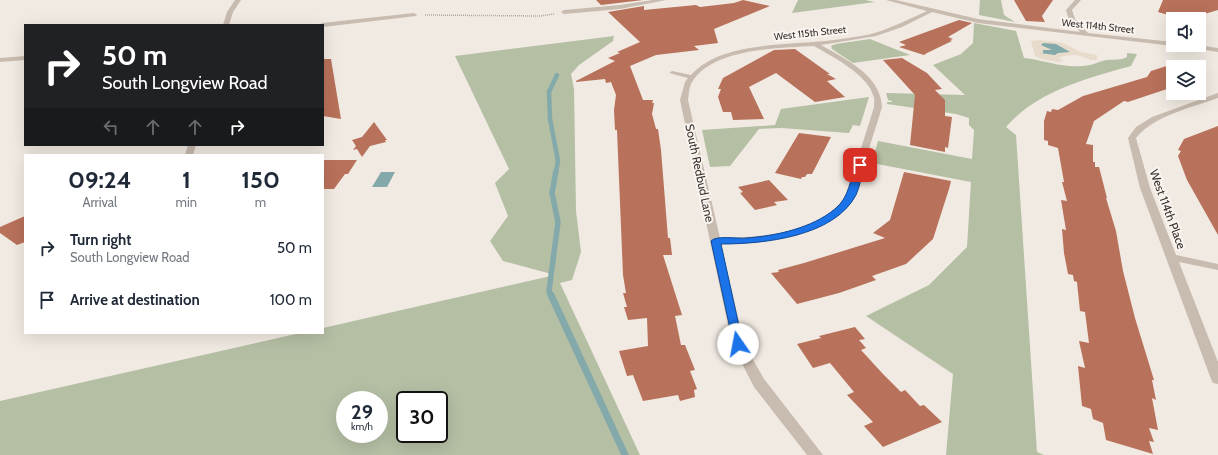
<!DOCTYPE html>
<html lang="en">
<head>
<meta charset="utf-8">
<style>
	body { margin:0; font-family:Cabin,sans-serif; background:#f2f2f3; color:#1f2937; height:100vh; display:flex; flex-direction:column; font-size:15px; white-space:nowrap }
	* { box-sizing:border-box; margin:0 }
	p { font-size:13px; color:#747a83 }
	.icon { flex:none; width:22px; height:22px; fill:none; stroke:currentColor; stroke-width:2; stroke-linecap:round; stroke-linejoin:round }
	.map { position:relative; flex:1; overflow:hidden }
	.panel { position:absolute; left:24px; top:154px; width:300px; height:180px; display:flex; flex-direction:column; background:#fff; border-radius:0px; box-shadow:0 4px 16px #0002 }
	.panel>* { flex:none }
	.banner { position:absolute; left:24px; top:24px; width:300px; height:122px; border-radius:0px; box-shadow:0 4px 16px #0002; background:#202124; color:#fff; overflow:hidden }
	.fabs { position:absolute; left:1166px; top:12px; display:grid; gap:8px }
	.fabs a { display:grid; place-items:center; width:40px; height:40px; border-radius:0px; background:#fff; box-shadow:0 4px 16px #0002; font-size:20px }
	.speed { position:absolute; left:336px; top:391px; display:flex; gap:8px; font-size:20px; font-weight:700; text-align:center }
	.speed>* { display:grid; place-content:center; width:52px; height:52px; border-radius:50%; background:#fff; box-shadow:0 4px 16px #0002; line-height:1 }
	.speed small { font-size:10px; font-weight:400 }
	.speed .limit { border:2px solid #111; border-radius:6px; background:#fff; color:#111 }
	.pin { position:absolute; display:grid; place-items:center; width:34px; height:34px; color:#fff; margin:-17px; border-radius:8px; box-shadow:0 2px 6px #0006 }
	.me { position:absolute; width:44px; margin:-22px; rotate:348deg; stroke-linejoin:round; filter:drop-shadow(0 0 3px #0008) }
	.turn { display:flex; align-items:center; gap:14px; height:84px; padding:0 12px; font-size:18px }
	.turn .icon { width:52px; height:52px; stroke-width:2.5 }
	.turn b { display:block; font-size:28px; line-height:34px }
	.lanes { display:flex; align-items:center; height:38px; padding:0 12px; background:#0003; justify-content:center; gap:20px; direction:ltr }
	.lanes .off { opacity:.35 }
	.eta { display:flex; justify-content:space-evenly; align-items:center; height:68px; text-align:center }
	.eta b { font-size:24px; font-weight:800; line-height:28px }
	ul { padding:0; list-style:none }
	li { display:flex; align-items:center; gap:12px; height:52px; padding:0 12px }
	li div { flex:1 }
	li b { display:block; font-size:15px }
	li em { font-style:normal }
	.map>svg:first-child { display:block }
</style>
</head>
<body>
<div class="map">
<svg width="1218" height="455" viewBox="0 0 1218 455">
	<rect width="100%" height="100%" fill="#f1eae2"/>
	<!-- green -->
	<path fill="#b5bfa4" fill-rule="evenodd" d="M798,0H865L875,2L792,13Z
		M980,0H1001L1004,15L1015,22L979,15Z
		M974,23L1016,31L1024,58C1043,60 1063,68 1082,66C1091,66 1098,62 1106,60C1114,59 1120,61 1127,57V53L1137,54L1131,66C1088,78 1037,91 1006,127L1016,135L1037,452L1044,455H946L953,374L866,316L929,285L967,247L971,182L872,163L878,141L972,159L974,130L969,125V118L956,114L887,104V102H892V101L888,100L886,93L965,95L933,65L961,54L973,43Z
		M614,36L613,41L579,65L571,74L574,89L576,211L581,252L572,280L560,283L640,455H0V401L300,333H323V328L555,275L503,261L490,241L508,216L495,183L509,169L455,56ZM345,400H379V434H345ZM405,400H439V434H405Z
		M870,39L910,55L853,63L832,49L831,46L836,44Z
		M869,97L860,126L853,125L849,133L781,128L759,129L730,166L710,167L702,130L775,125L781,109Z"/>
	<!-- plaza -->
	<path fill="#e7dbcb" d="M1040,40L1063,43L1081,52L1097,55V60H1091L1077,55L1063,56L1059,58L1064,61L1058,62L1042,59L1035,56L1031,41Z"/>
	<!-- water -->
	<path fill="#84a9ab" d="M1043,43L1056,44L1070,52L1058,53L1055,55L1040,53H1043V50H1052L1041,45Z
		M381,172H395L387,187H372Z"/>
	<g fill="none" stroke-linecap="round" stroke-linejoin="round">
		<!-- stream-far2 -->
		<path stroke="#84a9ab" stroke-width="4.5" d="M556,172L558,161L550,119L549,92L557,75"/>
		<!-- stream-far1 -->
		<path stroke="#84a9ab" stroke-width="5.5" d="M551,296L549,291L558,222L552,193L556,171"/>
		<!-- stream -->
		<path stroke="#84a9ab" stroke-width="7" d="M551,295L625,455"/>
	</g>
	<!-- building -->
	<path fill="#b8715a" d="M596,0H643L601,5Z
		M743,0L770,6L714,29L718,43L694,46L699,50L656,55L630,66L643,100H653L652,103H654L652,114L656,129H658L661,150L668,238H670L672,255H663L682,315L675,316L681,345H685L695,370L690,371L697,389L694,390L695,397L680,401L678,395L643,401L633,375L627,376L619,351L648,346L647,318L628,320L624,307H627L623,293H626L623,275L617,130H615L614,110L616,95L611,82L606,83L605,79L576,82V81L615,61L608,58L620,53L617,52L640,42L608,12L644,6V10L696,5L700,7L734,3Z
		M1014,0H1053L1042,16L1045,22L1026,21Z
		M1163,0H1218V10L1188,19H1167L1168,15L1158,12Z
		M959,20L972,23L948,37L953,39L950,40L952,41L927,53L924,55L899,47L906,45L899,42Z
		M795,49L830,74H827L836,79L827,81L845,97L815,102L776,73L749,87L764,119L733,120L731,112H723L718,97L721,89H718L723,78L774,50Z
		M902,58L927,73L942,89L935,90L945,100V116L952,117L948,148L945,147V152L910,145L915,95L883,60Z
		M323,59H331L341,119L323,116Z
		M1173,64V87L1128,102L1124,101L1094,121L1086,144L1093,145V162H1095V167H1099L1107,198H1106L1116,231L1123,271L1135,318L1154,380H1152L1156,400L1152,398L1158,430L1149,428L1154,442L1149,441L1153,454L1106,440L1103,423L1093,419L1091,409L1082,406L1078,366L1085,368L1079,341L1089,343L1085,312L1080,311L1077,282L1074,281L1073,275L1068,274L1064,253L1062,229L1066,230L1061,200L1067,201L1062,182H1064L1058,148L1048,145V141L1044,140V121L1047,111L1051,112L1052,109L1058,110L1083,96L1147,77L1151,71Z
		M374,122L387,140H385L386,142L370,146L362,157L357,149L353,150L356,146L352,140L362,137Z
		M1218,126V235L1187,180L1178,156L1181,151L1178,150L1184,139Z
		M799,133L831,137L812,174H807L805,177H802L801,179L775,173Z
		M323,160H357L348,174H345L334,189H323Z
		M904,172L951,181L949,189L933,239L906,264L872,276L876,280L839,293L797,304L771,273L779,272L778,270L804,263L885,238L873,233L890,220Z
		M769,180L788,200L774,202L777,205L755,210L740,193L743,192L738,187Z
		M25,216V242L17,245L0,233V227Z
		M855,327L865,339L859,340L866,348L861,350L883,374L901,392L905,390L920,406L924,405L942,422L883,447L864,426L873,422L847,395L854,392L830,363L813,368L797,344L821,338L819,336Z"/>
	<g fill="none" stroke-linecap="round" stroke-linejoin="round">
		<!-- path -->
		<path stroke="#b4a599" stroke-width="1.5" stroke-dasharray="1 1" stroke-linecap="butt" d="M425,15L540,16L554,14"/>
		<!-- minor -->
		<path fill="#c8bbaf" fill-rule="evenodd" d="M235,0H241L233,12L229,25H223L227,12Z
			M653,0H666L620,9L564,14L561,12L564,10L620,5Z
			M886,0H896L978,19L1080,32L1069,20L1066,10L1075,0H1081L1072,10L1075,19L1088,33L1173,42V45H1175L1173,46L978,23L932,12L902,27L876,36L821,45C845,59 881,75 882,107C876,127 869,148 863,168C861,176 861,185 857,192C835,237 765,243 721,244L744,344L764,379L823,455H807L754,387L732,344L680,100L685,82L688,78L669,73L672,71L691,75C717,45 775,45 812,42C830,41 849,38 867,35C888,30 907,20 927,11ZM814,46C831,56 867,74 873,95C875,98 874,103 874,107C868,127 861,147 855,168C852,177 852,186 847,194C821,234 763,237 720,238L688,100C689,94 689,87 692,82C713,48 779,48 814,46Z
			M414,13L417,15L416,16L323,27V25H319L322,23Z
			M1183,45H1198L1218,48V52L1186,47Z
			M25,56V60L0,62V58Z
			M1218,93V98C1193,107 1153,116 1136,138L1150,188L1176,255L1218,264V270L1179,262L1218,362V384L1213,383L1211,379L1140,188L1128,138L1136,127L1152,117Z
			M188,145H196L193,155H185Z"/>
	</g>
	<!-- route -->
	<path fill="#1a73e8" stroke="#114b97" d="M858,163H860L864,165C862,174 860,186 856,195C834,237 763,244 721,244L743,344L742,347L738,348L734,347L711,241C716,235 738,239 746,238C776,236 812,228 835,209C850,197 849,179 858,163Z"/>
	<g text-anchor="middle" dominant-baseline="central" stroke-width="4" stroke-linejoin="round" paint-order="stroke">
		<!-- far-street labels -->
		<g font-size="10" fill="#38302c" stroke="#f9f4ef">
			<text transform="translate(1098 26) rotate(6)">West 114th Street</text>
			<text transform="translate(810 33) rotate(-6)">West 115th Street</text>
		</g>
		<!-- street labels -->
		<g font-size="12" fill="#38302c" stroke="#f9f4ef">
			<text transform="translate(700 173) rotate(78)">South Redbud Lane</text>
			<text transform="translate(1168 209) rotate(70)">West 114th Place</text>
		</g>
	</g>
</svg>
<div class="fabs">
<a><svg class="icon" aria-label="sound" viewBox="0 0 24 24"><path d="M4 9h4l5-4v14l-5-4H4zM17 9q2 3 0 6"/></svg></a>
<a><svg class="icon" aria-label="layers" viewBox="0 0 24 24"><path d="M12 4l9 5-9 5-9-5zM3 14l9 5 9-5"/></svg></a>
</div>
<div class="speed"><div>29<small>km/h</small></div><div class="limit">30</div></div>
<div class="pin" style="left:860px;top:165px;background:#d93025"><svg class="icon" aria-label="arrive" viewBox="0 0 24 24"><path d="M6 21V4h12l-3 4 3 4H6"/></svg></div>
<svg class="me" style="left:738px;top:344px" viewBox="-20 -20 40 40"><circle r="19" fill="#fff"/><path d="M0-13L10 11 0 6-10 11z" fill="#1a73e8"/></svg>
<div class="banner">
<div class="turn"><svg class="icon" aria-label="right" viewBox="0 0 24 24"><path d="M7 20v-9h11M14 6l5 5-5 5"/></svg><div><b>50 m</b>South Longview Road</div></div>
<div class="lanes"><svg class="icon off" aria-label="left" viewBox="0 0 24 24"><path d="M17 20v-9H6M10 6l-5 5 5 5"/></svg><svg class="icon off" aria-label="ahead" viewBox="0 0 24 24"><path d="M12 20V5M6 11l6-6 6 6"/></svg><svg class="icon off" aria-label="ahead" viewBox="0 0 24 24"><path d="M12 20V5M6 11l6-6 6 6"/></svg><svg class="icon" aria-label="right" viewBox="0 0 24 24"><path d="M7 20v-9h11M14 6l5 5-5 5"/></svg></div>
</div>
<section class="panel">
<div class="eta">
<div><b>09:24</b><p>Arrival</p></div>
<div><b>1</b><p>min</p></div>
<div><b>150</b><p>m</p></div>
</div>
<ul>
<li><svg class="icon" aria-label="right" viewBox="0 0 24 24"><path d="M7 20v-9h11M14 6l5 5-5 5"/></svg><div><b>Turn right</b><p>South Longview Road</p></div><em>50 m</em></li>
<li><svg class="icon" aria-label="arrive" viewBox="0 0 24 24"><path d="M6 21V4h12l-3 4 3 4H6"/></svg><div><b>Arrive at destination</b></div><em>100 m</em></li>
</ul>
</section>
</div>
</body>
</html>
